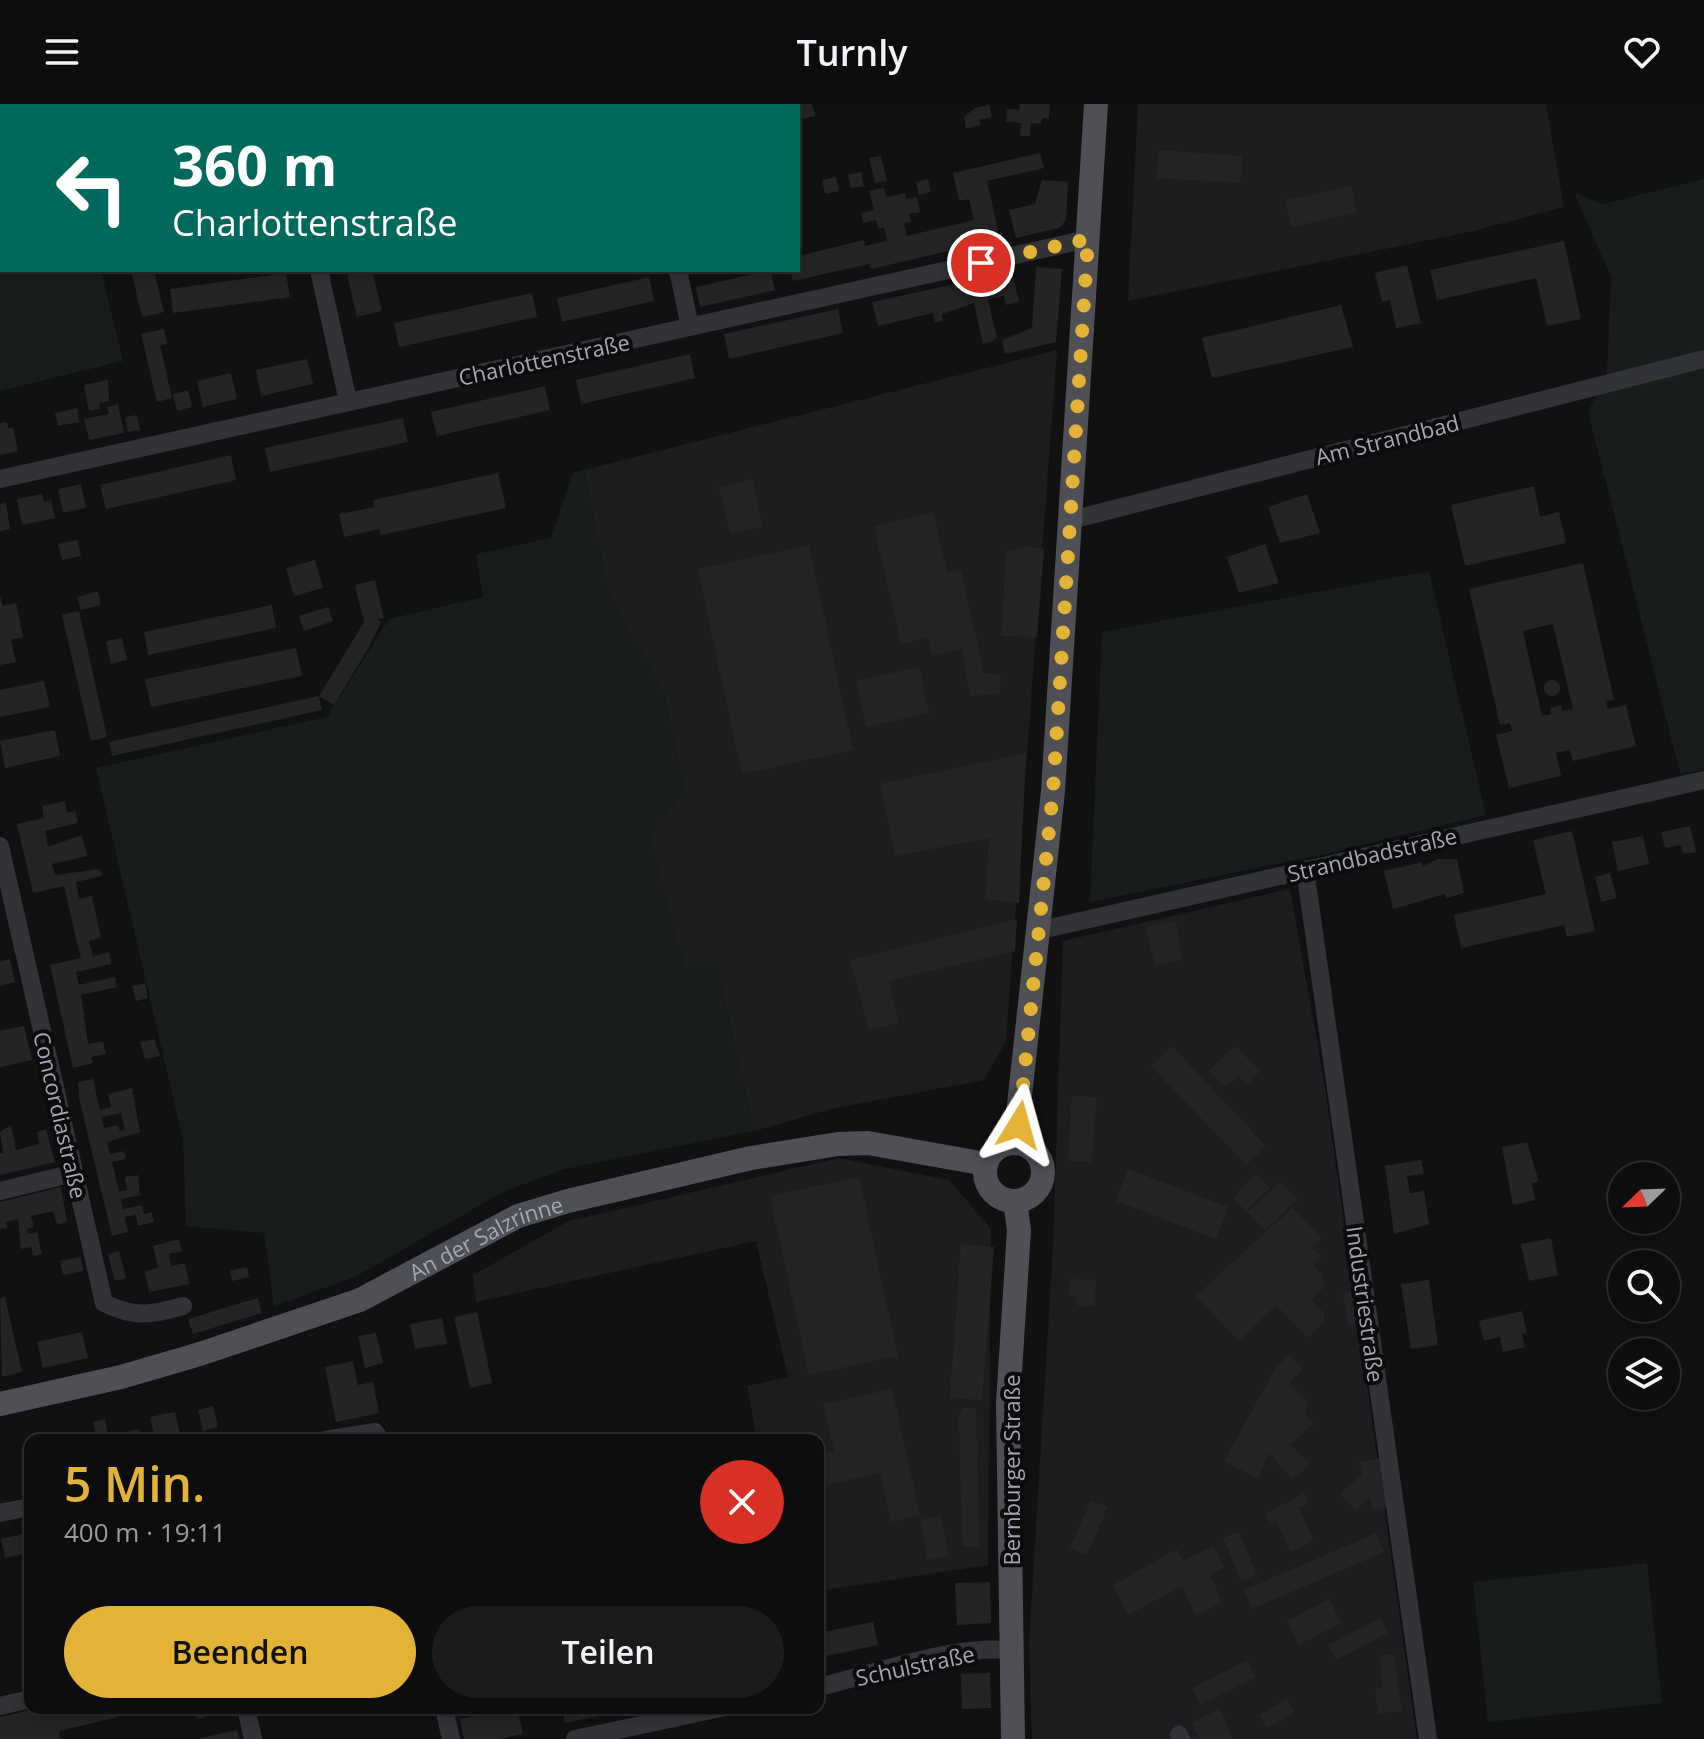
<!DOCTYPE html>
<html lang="de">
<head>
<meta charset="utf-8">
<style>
	body { margin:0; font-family:"Open Sans",sans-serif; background:#1b1b1c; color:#f1f3f6; height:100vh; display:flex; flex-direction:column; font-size:30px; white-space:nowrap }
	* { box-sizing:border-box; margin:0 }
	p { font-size:26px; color:#9a9c9e }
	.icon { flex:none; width:44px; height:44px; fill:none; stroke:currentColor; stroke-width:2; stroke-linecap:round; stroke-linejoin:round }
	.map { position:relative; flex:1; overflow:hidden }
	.panel { position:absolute; left:24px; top:1330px; width:800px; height:280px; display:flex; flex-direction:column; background:#0d0d0e; border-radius:16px; box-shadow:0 4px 12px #0003,0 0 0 2px #2d2d2e }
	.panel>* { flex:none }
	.top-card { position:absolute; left:0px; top:0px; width:800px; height:168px; box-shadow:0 4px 12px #0003,0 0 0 2px #2d2d2e; background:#00695c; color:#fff; overflow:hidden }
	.needle { width:52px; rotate:247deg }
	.tools { position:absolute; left:1608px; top:1058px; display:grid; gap:16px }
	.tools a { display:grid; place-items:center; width:72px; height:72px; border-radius:50%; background:#0d0d0e; box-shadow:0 4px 12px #0003,0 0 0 2px #2d2d2e; font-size:40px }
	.pin { position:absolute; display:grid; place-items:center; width:68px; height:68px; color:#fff; margin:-34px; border:4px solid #fff; border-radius:50%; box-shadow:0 2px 8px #0007 }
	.me { position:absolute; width:88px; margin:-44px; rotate:8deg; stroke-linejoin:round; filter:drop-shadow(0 0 6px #0008) }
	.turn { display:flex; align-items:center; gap:28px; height:168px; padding:0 40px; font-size:36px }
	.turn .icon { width:104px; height:104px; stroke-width:2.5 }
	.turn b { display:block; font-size:56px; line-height:68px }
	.round { display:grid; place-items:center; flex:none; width:84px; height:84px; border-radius:42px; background:#1b1b1c }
	.overview { display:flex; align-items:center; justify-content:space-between; height:136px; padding:0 40px }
	h1 { font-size:48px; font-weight:600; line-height:60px; color:#e3b338 }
	.primary-button { display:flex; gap:16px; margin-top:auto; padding:16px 40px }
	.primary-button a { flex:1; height:92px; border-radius:48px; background:#e3b338; color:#111; font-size:32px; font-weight:600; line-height:92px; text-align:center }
	.primary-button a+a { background:#1b1b1c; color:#f1f3f6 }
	header { display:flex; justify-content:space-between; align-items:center; height:104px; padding:0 40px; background:#0d0d0e; font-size:36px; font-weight:600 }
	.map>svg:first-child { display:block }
</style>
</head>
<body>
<header><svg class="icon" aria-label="menu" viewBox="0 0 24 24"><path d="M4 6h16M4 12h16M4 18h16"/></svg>Turnly<svg class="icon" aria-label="heart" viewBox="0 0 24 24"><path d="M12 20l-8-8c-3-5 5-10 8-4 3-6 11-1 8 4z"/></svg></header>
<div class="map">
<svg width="1704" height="1635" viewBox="0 0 1704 1635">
	<rect width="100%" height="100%" fill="#111112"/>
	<!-- built -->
	<path fill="#1d1d1f" d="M1138,0H1546L1564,103L1469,128L1128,197Z
		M1057,246L1006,937L984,976L831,1005L754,1027L717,864L684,865L650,733L684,685L664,592L607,484L584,366Z
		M1290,785L1324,977L1417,1635H1032L1029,1539L1053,1142L1063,837Z
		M839,1054L949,1076L991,1125L988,1461L818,1487V1336H757L747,1282L788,1273L756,1137L476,1198L473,1171L569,1117Z"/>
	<!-- green -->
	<path fill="#181d19" d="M0,0L62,2H2V166H101L123,257L0,287Z
		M1704,75V666L1680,669L1588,308L1607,270L1611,173L1574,89L1603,100Z
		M584,366L607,484L664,592L684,685L650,733L684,865L717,864L754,1027L565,1065L505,1087L355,1173L274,1202L264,1129L186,1122L183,1036L96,664L327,613L389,515L483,493L476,450L551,434L573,369Z
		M1429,467L1486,711L1325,750L1090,798L1102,528Z
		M1647,1459L1662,1599L1488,1618L1473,1478Z"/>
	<!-- building -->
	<path fill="#242426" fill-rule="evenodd" d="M798,0H812L815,12L798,16Z
		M1020,0H1050L1049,15L1042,14L1041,20L1031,19L1030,32H1020L1021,19L1006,18L1007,5L1019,6Z
		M989,1L992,13L979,16L981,21L966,25L964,13L975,4Z
		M1159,46L1242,52L1240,79L1157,74Z
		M1040,49L1044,64L987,77L1000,135L871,165L869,160L793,177L790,166H798V152L864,136L865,142L887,137L884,124L878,125L876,116L863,119L861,109L874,106L869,87L884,84L886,93L905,89L906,95L917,93L920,108L909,110L911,118L904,119L907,132L974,116L969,95L959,97L953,69Z
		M881,52L887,77L875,79L869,54Z
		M861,68L864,82L851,84L848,71Z
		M836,73L839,87L825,90L822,76Z
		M928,75L931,88L919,91L916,78Z
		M1042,76L1068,78L1066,116L1059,124L1016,134L1009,106L1035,100Z
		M1351,82L1356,109L1291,123L1286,96Z
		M1564,137L1581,215L1547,222L1536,174L1437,196L1430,166Z
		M1407,161L1421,219L1396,224L1390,196L1382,198L1375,169Z
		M1036,163L1062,165L1056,238L1005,250L1002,236L1032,224Z
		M131,166H154L164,208L142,213Z
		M346,166H372L382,207L357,213Z
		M766,167L771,168L775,186L700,203L696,183Z
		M1012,168L1019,198L1006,201L1004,192L988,196L997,234L990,238L983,240L974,199L942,210L943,217L935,219L933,209L878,222L872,198Z
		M286,169L290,193L173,209L170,185Z
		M649,173L654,197L562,218L557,194Z
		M532,189L537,213L399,243L394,219Z
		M1341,201L1353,243L1212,274L1202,234Z
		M838,205L843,229L729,255L724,230Z
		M164,225L167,240L160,241L172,294L157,298L141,230Z
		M690,250L695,274L581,300L576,276Z
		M307,255L313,280L261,292L256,266Z
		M231,269L237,295L203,303L197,277Z
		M108,276L109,297L99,299L100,305L89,307L84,281Z
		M545,282L550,306L437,332L431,308Z
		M188,286L192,303L177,307L173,290Z
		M118,300L124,329L89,336L84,315L109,310L107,303Z
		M77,304L79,318L58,322L55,309Z
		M137,311L140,326L128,328L125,313Z
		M403,314L408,338L270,368L265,344Z
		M7,318L8,324L13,323L18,347L0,351V319Z
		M231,351L236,376L106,405L100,381Z
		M498,369L506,404L381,431L379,425L344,433L339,410L374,403L373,396Z
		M752,375L763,422L730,430L719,383Z
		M81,380L86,404L63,409L58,385Z
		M1534,382L1540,413L1559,408L1566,439L1465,462L1451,401Z
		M42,390L44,398L51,396L55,414L22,421L17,395Z
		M1307,390L1320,429L1280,439L1268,403Z
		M6,399L10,425L0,427V400Z
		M933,408L947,469L961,466L984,569L1001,571L1000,590L970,592L962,545L932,552L928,534L901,540L874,422Z
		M77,436L81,452L62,456L58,440Z
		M1265,440L1279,479L1239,489L1227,453Z
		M809,441L853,646L742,670L698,465Z
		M1026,442L1044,445L1037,533L1001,532L1006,448Z
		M315,456L323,484L294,492L286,464Z
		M1583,459L1614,596L1606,597L1608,605L1626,601L1636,642L1573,657L1568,642L1569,646L1556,649L1561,672L1509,684L1496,631L1512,627L1510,619L1500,621L1469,485ZM1553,520L1573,605L1562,607L1561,601L1550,604L1551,610L1542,612L1523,527Z
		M375,476L384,514L377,515L381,518L369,543L334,601L319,592L322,606L112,652L109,638L319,592L364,518L355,481Z
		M98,487L101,501L81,506L77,493Z
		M0,492L3,502L16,499L23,533L11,536L16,558L0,561Z
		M272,501L276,524L148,551L144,528Z
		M328,503L333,517L304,527L299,512Z
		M79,507L107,633L91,637L62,511Z
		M122,534L127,556L111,560L106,537Z
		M296,544L302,572L151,603L145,575Z
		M919,563L929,609L866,623L856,577Z
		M1544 584a8 8 0 1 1 16 0a8 8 0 1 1-16 0Z
		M44,577L50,603L0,613V586Z
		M55,626L60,652L5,664L0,637Z
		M1026,649L1019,799L985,795L989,734L895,752L880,680Z
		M65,697L67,709L75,707L78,719L45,727L48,743L82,731L87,752L52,760L55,771L100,765L102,772L76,778L79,795L92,792L101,834L89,837L93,852L109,848L111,860L76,868L79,881L115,873L117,883L81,891L88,940L103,937L106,950L91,953L93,959L73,964L50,861L81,854L77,839L64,782L33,789L17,720L44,714L42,702Z
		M1690,722L1696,748L1683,750L1681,741L1665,744L1661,728Z
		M1572,727L1595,827L1567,833L1564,821L1461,844L1454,811L1546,790L1533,736Z
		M1643,732L1649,760L1618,767L1612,738Z
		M1438,755H1457L1464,789L1446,794L1445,790L1393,805L1384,767L1422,758L1423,762Z
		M1610,769L1617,794L1601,798L1595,773Z
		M1017,815L1015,847L889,877L899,919L869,926L850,856Z
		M1175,817L1183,855L1155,862L1146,823Z
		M10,855L15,878L0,882V857Z
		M145,879L148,894L136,897L132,882Z
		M24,922L32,956L0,963V927Z
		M154,935L160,952L145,955L140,938Z
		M1172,942L1266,1042L1246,1061L1151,962Z
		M1235,942L1260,967L1247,981L1239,973L1224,983L1208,967Z
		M93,975L100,1006L111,1003L108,990L132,984L140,1028L107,1038L110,1050L124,1047L126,1055L112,1058L119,1088L127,1086L125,1073L138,1071L140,1091L121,1095L123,1105L142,1101L144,1110L152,1108L154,1118L138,1122L136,1111L125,1113L128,1128L112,1132L79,994L78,978ZM121,1009L125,1026L120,1027L118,1021L104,1024L102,1013Z
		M1072,992L1097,993L1092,1058L1068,1057Z
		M11,1021L16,1046L39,1040L37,1028L46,1025L55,1058L0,1071V1049H3L0,1028Z
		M1527,1038L1539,1078L1532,1079L1535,1096L1513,1101L1502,1043Z
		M1421,1056L1424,1070L1407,1072L1410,1089L1424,1087L1429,1120L1394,1130L1385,1062Z
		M1128,1065L1228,1103L1216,1135L1116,1097Z
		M1256,1070L1270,1083L1246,1107L1233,1094Z
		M859,1073L898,1252L809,1271L770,1092Z
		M1281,1078L1298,1095L1265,1126L1247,1108Z
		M61,1083L67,1118L57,1121L53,1107L31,1112L34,1123L27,1125L28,1130L37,1128L42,1150L33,1152L31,1143L21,1145L18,1115L6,1118L7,1124L0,1125V1098Z
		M1292,1104L1322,1134L1312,1143L1321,1152L1313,1160L1322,1170L1325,1183L1311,1195L1324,1209V1218L1308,1234L1276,1201L1239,1237L1196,1192Z
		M1551,1134L1558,1171L1529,1177L1521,1140Z
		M179,1135L182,1147L169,1150L171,1162L185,1159L189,1180L149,1188L145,1167L158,1164L153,1142Z
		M961,1140L994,1143L982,1296L950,1294Z
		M119,1147L126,1174L115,1177L108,1150Z
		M81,1153L83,1167L63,1171L60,1157Z
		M247,1163L249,1173L232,1177L230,1167Z
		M1070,1175L1096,1176L1095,1202H1078L1075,1191H1069Z
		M1429,1176L1438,1241L1411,1245L1401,1180Z
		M1357,1186L1361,1220L1348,1222L1343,1188Z
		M5,1193L22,1268L2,1273L0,1195Z
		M258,1194L262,1209L193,1230L188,1215Z
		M1522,1207L1527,1229L1522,1230L1525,1243L1503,1248L1500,1233L1484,1237L1479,1217Z
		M477,1208L492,1279L470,1284L454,1213Z
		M442,1214L447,1240L415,1245L410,1220Z
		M82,1228L88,1254L43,1264L37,1238Z
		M376,1229L383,1259L365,1264L358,1232Z
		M1290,1250L1303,1265L1289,1280L1308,1299L1305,1309L1314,1319L1290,1341L1311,1360L1292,1375L1269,1349L1258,1375L1224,1357L1275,1265Z
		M353,1257L358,1281L373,1278L379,1309L336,1318L325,1263Z
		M892,1285L920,1411L891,1418L880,1369L826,1381L819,1350L834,1347L823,1300Z
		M213,1302L218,1323L203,1327L198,1306Z
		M962,1304H976L979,1442L962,1443L959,1312Z
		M175,1308L181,1336H155L150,1313Z
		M105,1315L108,1332L139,1325L141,1336H97L93,1318Z
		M1384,1354L1391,1403L1372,1406L1370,1393L1356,1407L1340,1390L1362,1370L1359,1358Z
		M1304,1389L1309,1398L1299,1404L1314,1437L1290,1448L1276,1416L1271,1419L1265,1410Z
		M1091,1396L1108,1403L1087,1451L1070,1444Z
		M941,1412L949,1452L928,1456L920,1416Z
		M1239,1428L1257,1471L1241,1477L1223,1434Z
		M1376,1429L1384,1448L1252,1505L1244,1486Z
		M22,1430L27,1449L5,1454L1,1435Z
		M1214,1442L1224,1464L1210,1470L1222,1499L1195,1511L1182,1482L1128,1511L1113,1481L1177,1445L1183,1456Z
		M990,1478L991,1519L957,1521L955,1479Z
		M1329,1495L1341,1519L1299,1541L1287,1517Z
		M1381,1514L1388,1529L1336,1556L1328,1541Z
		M873,1518L878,1541L818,1554V1529Z
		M1394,1550L1402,1607L1378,1610L1375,1584L1383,1583L1379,1552Z
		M1247,1556L1256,1573L1200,1601L1192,1584Z
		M990,1569L991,1604L962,1605L961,1570Z
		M1287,1595L1295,1608L1267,1624L1259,1611Z
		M39,1604H116L118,1613L59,1627L60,1635H0V1613Z
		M195,1604H237L238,1605L197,1615Z
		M517,1604L523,1630L499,1635H464L460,1615Z
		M562,1604H598L599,1612L565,1619Z
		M1220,1604L1232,1635H1200L1192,1619Z
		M237,1626L239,1635H201V1634Z"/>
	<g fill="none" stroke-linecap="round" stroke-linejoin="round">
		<!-- minor -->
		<path stroke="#323337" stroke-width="18" d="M283,0V2
			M643,1L648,0
			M319,166L348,297
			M678,166L690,223
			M0,375L1088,135
			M1071,416L1704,255
			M0,742L104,1199C134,1214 152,1211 183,1202
			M1305,765L1428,1635
			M1041,826L1704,676
			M0,1087L74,1069
			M325,1336L375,1328L380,1336
			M0,1409L30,1403
			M818,1583C871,1571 961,1538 1012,1547
			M0,1602L30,1595
			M246,1604L253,1635
			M444,1604L451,1635
			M1179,1631L1181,1635
			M575,1635L721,1604"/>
		<!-- major -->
		<g stroke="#4f5056" stroke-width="24">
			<path d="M1015,1038L1053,687L1096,0"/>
			<circle cx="1014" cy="1068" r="29"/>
			<path id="s1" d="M0,1300L121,1273L200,1250L360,1196L518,1112L568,1097L751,1054L838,1040L868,1039L986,1060"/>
			<path d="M1013,1635L1008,1299L1019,1126L1015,1097"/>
		</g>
	</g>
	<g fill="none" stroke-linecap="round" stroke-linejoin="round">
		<!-- route -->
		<path stroke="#e3b338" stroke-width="14" stroke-dasharray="0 25.2" d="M981,159L1088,135L1053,687L1019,1021"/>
	</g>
	<g text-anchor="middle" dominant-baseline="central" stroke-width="8" stroke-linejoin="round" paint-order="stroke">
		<!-- street labels -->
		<g font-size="22" fill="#a3a7b2" stroke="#0c0c0d">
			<text transform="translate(544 255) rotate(-12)">Charlottenstraße</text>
			<text transform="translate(1387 335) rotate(-14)">Am Strandbad</text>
			<text transform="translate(1372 750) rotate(-13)">Strandbadstraße</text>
			<text transform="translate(61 1011) rotate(77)">Concordiastraße</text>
			<text stroke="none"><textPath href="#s1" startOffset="516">An der Salzrinne</textPath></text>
			<text transform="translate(1366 1200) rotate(82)">Industriestraße</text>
			<text transform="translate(1011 1366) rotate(-90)">Bernburger Straße</text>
			<text transform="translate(915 1561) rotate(-12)">Schulstraße</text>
		</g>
	</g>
</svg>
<div class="tools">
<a><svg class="needle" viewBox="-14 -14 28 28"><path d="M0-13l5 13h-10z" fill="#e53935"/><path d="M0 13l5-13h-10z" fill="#9a9c9e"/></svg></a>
<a><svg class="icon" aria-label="search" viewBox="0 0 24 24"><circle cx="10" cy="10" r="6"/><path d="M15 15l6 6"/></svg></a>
<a><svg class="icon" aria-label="layers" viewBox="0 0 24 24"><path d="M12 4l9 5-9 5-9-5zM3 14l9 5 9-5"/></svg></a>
</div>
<div class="pin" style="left:981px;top:159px;background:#d93025"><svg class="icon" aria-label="arrive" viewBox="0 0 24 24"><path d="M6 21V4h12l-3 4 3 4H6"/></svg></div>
<svg class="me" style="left:1019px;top:1021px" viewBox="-20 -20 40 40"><path d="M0-17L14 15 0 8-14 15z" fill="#e3b338" stroke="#fff" stroke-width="4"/></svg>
<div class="top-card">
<div class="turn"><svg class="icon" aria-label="left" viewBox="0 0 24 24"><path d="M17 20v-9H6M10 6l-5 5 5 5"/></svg><div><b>360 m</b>Charlottenstraße</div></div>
</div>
<section class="panel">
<div class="overview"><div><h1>5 Min.</h1><p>400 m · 19:11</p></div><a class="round" style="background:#d93025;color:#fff"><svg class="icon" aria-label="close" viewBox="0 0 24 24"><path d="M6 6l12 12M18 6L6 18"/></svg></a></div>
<div class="primary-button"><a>Beenden</a><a>Teilen</a></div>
</section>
</div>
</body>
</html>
